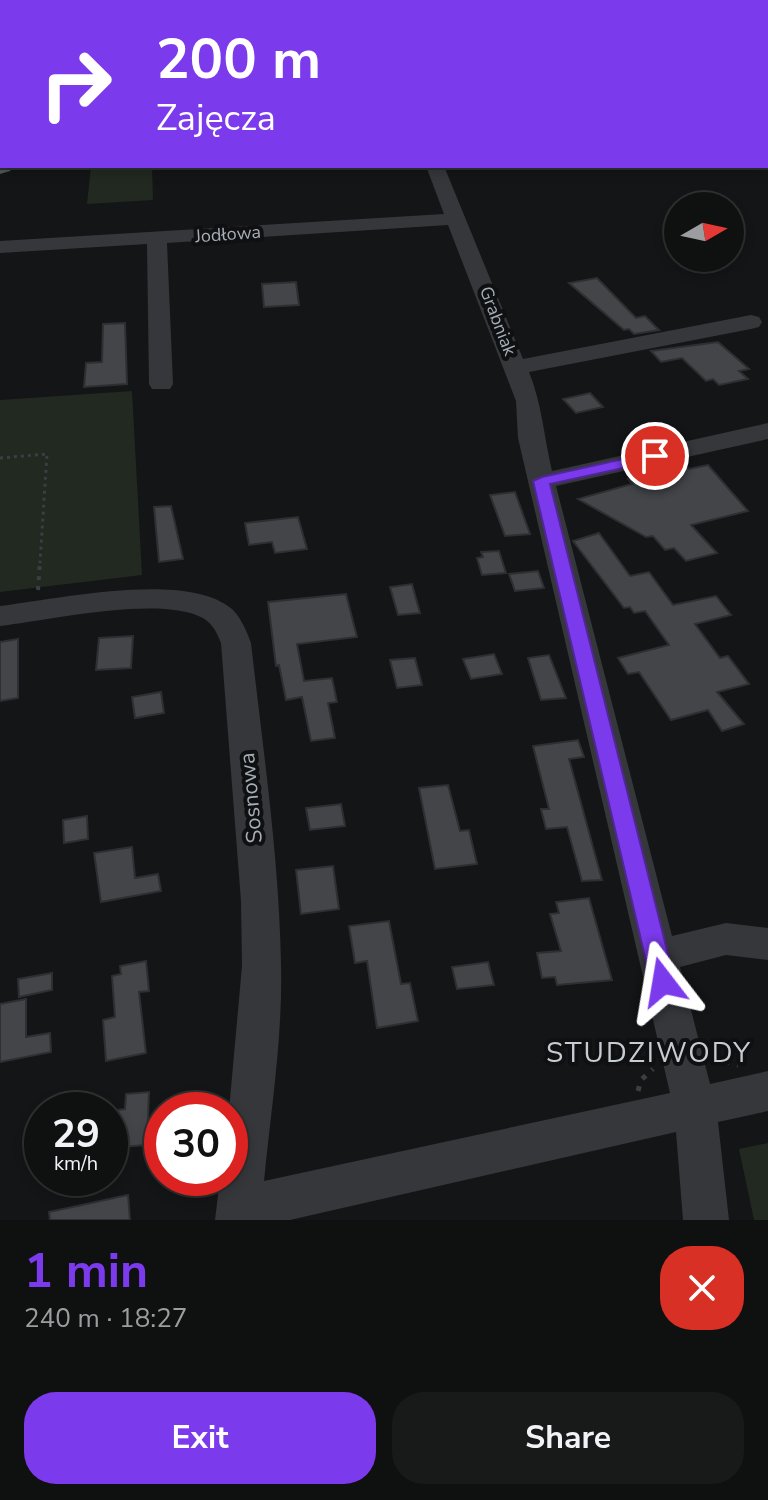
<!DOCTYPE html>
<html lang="en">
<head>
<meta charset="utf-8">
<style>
	body { margin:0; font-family:"Nunito Sans",sans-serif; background:#181919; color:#f1f3f6; height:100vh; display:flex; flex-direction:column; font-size:30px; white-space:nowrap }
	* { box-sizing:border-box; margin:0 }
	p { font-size:26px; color:#9b9d9f }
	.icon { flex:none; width:44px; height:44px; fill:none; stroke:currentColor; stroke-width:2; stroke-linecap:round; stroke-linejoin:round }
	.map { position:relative; height:1220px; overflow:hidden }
	.panel { display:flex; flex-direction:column; background:#0f1010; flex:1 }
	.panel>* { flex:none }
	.guide { position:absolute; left:0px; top:0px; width:768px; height:168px; box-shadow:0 4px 12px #0003,0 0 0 2px #2f3030; background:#7c3aed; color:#fff; overflow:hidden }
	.needle { width:52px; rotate:81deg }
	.fabs { position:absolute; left:664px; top:192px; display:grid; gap:16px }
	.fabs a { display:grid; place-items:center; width:80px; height:80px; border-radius:50%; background:#0f1010; box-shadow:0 4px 12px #0003,0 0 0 2px #2f3030; font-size:40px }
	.speed { position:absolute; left:24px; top:1092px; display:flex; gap:16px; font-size:40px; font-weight:700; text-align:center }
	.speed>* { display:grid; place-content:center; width:104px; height:104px; border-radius:50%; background:#0f1010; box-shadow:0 4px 12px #0003,0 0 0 2px #2f3030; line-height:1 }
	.speed small { font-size:20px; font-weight:400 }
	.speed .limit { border:12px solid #d22; background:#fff; color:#111 }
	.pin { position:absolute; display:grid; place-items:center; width:68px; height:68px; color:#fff; margin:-34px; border:4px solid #fff; border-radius:50%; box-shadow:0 2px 8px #0007 }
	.me { position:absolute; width:88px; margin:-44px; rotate:346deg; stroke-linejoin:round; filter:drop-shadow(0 0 6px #0008) }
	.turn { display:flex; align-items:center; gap:28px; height:168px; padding:0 24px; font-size:36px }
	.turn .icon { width:104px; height:104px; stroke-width:2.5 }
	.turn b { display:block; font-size:56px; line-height:68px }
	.round { display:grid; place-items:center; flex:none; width:84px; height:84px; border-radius:32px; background:#181919 }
	.head { display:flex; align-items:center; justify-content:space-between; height:136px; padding:0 24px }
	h1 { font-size:48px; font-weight:700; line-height:60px; color:#7c3aed }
	.action { display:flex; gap:16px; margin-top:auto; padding:16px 24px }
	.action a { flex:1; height:92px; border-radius:32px; background:#7c3aed; color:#fff; font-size:32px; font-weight:700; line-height:92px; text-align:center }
	.action a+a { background:#181919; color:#f1f3f6 }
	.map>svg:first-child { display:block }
</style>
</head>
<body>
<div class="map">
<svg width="768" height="1220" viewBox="0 0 768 1220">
	<rect width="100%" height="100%" fill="#141516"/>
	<!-- green -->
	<path fill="#212921" d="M91,166H152L153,200L87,204Z
		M132,391L142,575L0,592V400Z
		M768,1143V1220H754L739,1149Z"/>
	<!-- building -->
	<path fill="#434549" stroke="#2e2f32" stroke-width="2" d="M597,278L636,318L645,316L659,330L634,334L629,329L624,330L569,283Z
		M296,282L299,305L264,307L262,284Z
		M125,323L127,384L84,387L86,363L102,362L103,324Z
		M718,342L749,369L739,371L748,379L719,385L713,379L706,381L682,358L661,362L651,351Z
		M590,393L603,407L576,413L563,399Z
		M708,465L748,511L691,525L717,553L686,561L674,548L665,550L653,536L646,537L578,499L632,484L628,479L686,466L689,469Z
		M515,492L530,534L505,536L490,495Z
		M171,506L183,559L159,562L154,507Z
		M298,517L307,549L275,553L272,542L249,545L245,523Z
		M599,533L630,576L649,572L673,605L716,596L731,615L695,624L720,658L728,656L749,684L717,692L744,724L722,731L708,710L671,720L639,672L628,674L618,658L669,645L645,611L634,613L630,607L624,608L573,541Z
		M499,551L506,573L482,575L477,558L483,557L481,552Z
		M538,571L544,588L515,591L509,574Z
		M412,584L420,613L398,615L390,587Z
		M346,594L357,637L297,644L304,681L332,678L337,702L328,703L335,738L311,741L302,697L286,700L279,665L276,666L268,602Z
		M133,636L131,668L96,670L99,638Z
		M18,639V698L0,701V642Z
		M494,654L502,674L471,679L463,659Z
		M549,655L566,698L541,700L528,658Z
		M415,658L422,685L397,688L390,660Z
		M161,692L164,713L135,718L132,697Z
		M578,740L584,757L569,759L602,880L582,881L567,827L546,829L541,809H549L533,746Z
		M448,785L460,831L469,830L477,864L435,869L419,788Z
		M341,804L345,826L310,830L306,808Z
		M87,816L88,839L64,843L63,820Z
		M132,847L135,878L158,874L161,891L101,902L94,853Z
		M333,866L339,909L301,914L296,870Z
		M589,898L612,980L557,985L555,977L542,978L537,953L561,951L550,914L559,913L556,902Z
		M389,921L401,984L410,983L418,1021L377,1028L367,961L355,963L349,926Z
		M146,961L149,991L139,992L146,1053L106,1061L103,1020L115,1017L112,976L121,974L120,966Z
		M488,962L494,985L457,989L452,967Z
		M52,973V990L19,997L18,979Z
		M26,999V1037L50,1033L51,1052L0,1062V1004Z
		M149,1092L147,1145L122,1147L124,1131L110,1132V1111L125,1109L126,1094Z
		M128,1195L130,1220H50L49,1212Z"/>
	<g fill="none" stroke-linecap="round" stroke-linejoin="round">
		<!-- path-far3 -->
		<path stroke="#3b3e42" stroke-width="2" stroke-dasharray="2 3" stroke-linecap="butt" d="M354,0L371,1
			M501,0L517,2
			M43,2L56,0
			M660,2L682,0"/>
		<!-- path-far2 -->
		<path stroke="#3b3e42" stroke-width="3" stroke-dasharray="3 4" stroke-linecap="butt" d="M0,458L47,454L40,563"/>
		<!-- path-far1 -->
		<path stroke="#3b3e42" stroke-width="4" stroke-dasharray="4 6" stroke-linecap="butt" d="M38,590L40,561"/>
		<!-- path -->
		<path stroke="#3b3e42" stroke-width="5" stroke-dasharray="5 8" stroke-linecap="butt" d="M712,1058L738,1065
			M638,1091L641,1080L653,1069"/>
		<!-- minor -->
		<path fill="#35373b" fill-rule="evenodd" d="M165,0H180L181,2H166Z
			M455,0H483L484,2H456Z
			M0,12H2V20H0Z
			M426,166H444L523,359L751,315L759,317L762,322L759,327L751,329L529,372C542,404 544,437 552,471L768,423V439L556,486L672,936L726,923L768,928V960L726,955L680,967L710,1084L768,1071V1111L718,1122L729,1220H683L676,1132L290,1220H215L220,1178H230L229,1110L242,966L241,901L221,643C217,633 213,624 203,618C161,595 49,620 0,626V606C57,599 180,572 228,606C240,614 246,630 251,643C263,749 279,857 281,963C283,1036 271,1109 264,1181L670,1093L518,438L516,401L448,225L167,243L173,384L170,389H152L149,384L147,244L0,253V241L444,214Z"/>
		<!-- major -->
		<path fill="#51545a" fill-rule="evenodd" d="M312,0H332L311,2Z
			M0,159L2,166H14L10,171L0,174Z"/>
	</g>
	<!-- route -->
	<path fill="#7c3aed" stroke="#51269a" stroke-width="2" d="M655,452L660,453V460L550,484L675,982L672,990L663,993L655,990L651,982L533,481L542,477Z"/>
	<g text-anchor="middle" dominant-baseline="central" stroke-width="8" stroke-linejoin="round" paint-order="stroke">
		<!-- far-street labels -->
		<g font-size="18" fill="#a6adb6" stroke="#0f1011">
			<text transform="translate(228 234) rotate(-4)">Jodłowa</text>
			<text transform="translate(498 321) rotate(69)">Grabniak</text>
		</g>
		<!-- street labels -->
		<g font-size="22" fill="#a6adb6" stroke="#0f1011">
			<text transform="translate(251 798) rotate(-95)">Sosnowa</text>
		</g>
		<!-- near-neighbourhood labels -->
		<g font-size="28" letter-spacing="2" fill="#c7cbd2" stroke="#0f1011">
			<text x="649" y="1053">STUDZIWODY</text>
		</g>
	</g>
</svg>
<div class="fabs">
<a><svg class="needle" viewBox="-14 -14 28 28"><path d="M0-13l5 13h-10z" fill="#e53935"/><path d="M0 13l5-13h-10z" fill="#9b9d9f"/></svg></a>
</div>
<div class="speed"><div>29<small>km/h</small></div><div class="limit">30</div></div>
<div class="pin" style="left:655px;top:456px;background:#d93025"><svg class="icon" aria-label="arrive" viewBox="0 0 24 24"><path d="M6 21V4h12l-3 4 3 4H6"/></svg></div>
<svg class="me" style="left:663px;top:982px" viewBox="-20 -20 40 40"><path d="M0-17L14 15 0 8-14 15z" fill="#7c3aed" stroke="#fff" stroke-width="4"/></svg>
<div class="guide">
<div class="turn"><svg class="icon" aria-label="right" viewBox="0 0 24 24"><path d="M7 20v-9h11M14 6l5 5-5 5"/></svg><div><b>200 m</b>Zajęcza</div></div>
</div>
</div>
<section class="panel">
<div class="head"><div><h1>1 min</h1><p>240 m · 18:27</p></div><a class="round" style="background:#d93025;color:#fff"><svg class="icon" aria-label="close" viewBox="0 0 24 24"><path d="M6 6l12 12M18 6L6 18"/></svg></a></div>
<div class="action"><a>Exit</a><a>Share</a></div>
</section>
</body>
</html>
